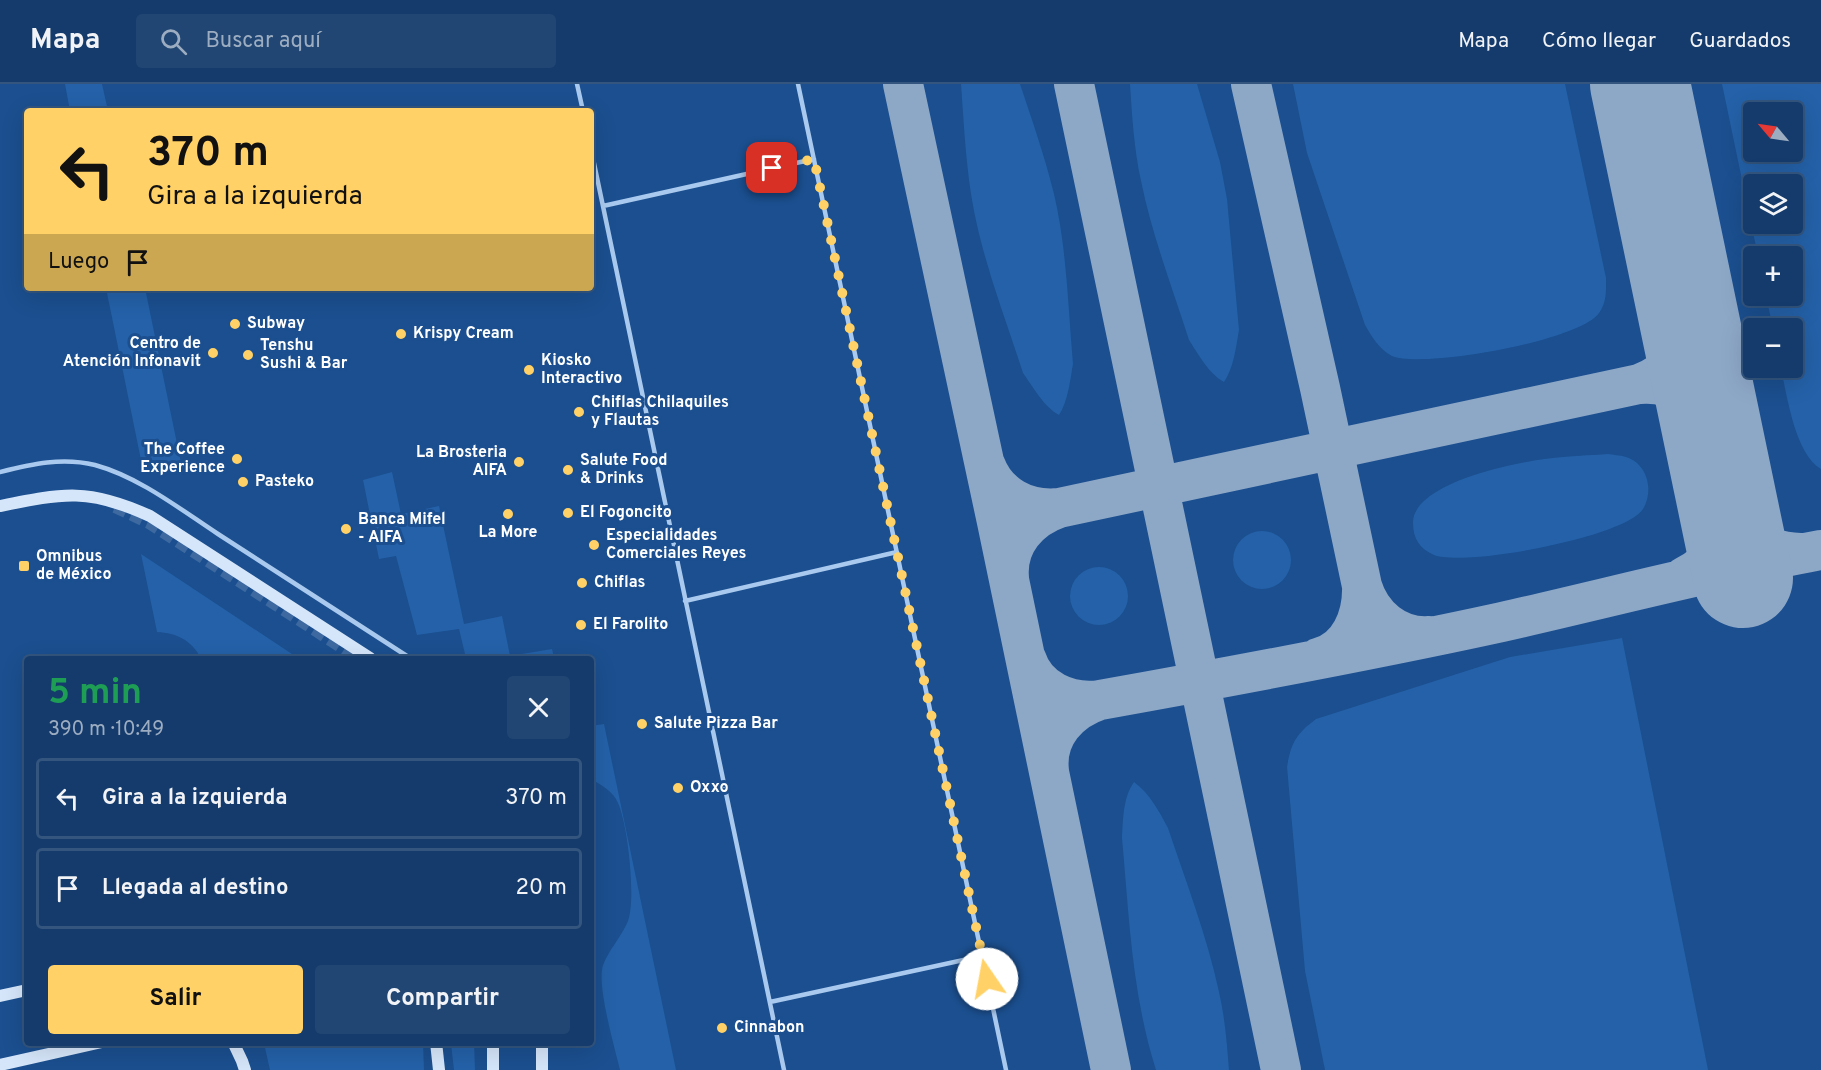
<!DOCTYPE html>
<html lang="es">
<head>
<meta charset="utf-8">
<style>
	body { margin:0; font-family:Overpass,sans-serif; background:#214673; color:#f1f3f6; height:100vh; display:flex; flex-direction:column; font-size:22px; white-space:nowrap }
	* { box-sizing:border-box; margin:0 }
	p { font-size:20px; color:#9dadc1 }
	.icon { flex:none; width:33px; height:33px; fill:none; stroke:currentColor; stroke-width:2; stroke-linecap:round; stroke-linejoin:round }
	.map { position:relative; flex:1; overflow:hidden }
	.side { position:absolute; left:24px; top:572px; width:570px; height:390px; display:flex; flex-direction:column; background:#143b6b; border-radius:6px; box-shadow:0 6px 24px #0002,0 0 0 2px #33557e }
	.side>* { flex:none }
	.top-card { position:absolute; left:24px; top:24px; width:570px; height:183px; border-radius:6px; box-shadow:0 6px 24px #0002,0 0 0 2px #33557e; background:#ffd166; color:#111; overflow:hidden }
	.needle { width:39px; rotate:299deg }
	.controls { position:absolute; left:1743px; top:18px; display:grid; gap:12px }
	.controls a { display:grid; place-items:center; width:60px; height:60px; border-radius:6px; background:#143b6b; box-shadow:0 6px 24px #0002,0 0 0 2px #33557e; font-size:30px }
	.pin { position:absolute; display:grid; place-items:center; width:51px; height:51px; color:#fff; margin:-26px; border-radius:12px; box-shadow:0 3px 9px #0006 }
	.me { position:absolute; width:66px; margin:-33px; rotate:348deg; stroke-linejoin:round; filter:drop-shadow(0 0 4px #0008) }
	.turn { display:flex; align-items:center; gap:21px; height:126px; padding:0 24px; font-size:27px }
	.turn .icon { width:78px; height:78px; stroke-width:2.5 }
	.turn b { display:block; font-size:42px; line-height:51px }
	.then { display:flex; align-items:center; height:57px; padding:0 24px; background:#0003; gap:12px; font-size:22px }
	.round { display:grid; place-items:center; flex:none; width:63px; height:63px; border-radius:6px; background:#214673 }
	.headline { display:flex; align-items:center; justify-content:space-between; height:102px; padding:0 24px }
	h1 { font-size:36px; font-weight:700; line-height:45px; color:#1e9e55 }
	.primary-button { display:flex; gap:12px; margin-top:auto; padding:12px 24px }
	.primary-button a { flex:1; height:69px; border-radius:6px; background:#ffd166; color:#111; font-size:24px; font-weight:700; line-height:69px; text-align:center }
	.primary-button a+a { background:#214673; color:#f1f3f6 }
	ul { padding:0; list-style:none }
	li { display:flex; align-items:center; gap:18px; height:81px; margin:0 12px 9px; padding:0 12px; border:3px solid #33557e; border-radius:6px }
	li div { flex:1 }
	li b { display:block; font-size:22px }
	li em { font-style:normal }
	header { display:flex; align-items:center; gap:36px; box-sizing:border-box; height:84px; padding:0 30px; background:#143b6b; border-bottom:2px solid #33557e }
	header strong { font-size:28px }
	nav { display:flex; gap:33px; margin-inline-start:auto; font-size:21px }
	.search { width:420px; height:54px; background:#214673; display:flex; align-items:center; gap:15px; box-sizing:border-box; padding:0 21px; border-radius:6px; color:#9dadc1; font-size:22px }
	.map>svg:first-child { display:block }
</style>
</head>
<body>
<header>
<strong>Mapa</strong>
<div class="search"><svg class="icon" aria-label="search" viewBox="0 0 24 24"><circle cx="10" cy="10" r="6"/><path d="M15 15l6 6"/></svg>Buscar aquí</div>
<nav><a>Mapa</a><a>Cómo llegar</a><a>Guardados</a></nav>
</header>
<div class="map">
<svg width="1821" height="986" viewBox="0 0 1821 986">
	<rect width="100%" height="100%" fill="#1b4f8f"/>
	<!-- green -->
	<path fill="#2461a8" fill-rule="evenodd" d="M65,0H102L108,27H70Z
		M961,0H1020C1032,36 1045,73 1054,110C1067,165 1068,224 1073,280C1070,297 1068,317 1059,331C1044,323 1033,303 1023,289C1006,236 985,183 974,127C966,86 964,42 961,0Z
		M1130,0H1197L1220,78L1227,115L1239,246C1236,263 1234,283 1224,298C1209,290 1198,270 1189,256C1172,203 1152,151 1141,97C1134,65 1132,32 1130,0Z
		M1293,0H1565L1606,194C1606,206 1607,218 1599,229C1580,257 1422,285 1392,272C1379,265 1372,253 1365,241L1307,69Z
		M1722,0H1821V385C1795,370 1787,312 1781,284H1792V244H1773L1766,212H1792V172H1758ZM1754,28H1792V68H1754ZM1754,100H1792V140H1754Z
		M106,204H145L181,379L143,386Z
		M1608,370C1613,371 1620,371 1626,373C1648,380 1654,407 1643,425C1626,453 1465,483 1434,471C1420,465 1413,455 1413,439C1412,404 1493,384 1521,379C1549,373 1579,372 1608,370Z
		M392,388L401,430L439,422L464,540L502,532L510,572L552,565L554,574H466L459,545L417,551L396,472L379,475L363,396Z
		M1233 476a29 29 0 1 1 58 0a29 29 0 1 1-58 0Z
		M141,470L298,574H201C191,556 177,549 157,548Z
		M1070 512a29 29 0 1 1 58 0a29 29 0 1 1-58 0Z
		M1622,554L1708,986H1325L1305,887L1287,683C1291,659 1296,650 1316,635L1510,573Z
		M604,640L676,986H620C614,961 599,909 602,886C604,872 622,852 628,837C636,815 628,741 618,719C613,707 601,701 591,695V642Z
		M1134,698C1150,710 1159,727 1168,744C1186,798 1207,852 1219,908C1225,934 1227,960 1229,986H1156C1132,911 1129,832 1122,754C1123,736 1123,713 1134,698Z
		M264,959H423L424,986H270Z
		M451,959H474L475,986H454Z"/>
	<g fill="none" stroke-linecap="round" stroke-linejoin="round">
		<!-- taxiway -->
		<path stroke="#8da7c7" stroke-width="40" d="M903,0L997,438L1111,986
			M1074,0L1281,986
			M1251,0L1320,304L1362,502
			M1687,225C1690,260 1673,288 1639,300C1674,297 1702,315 1713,349
			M985,380C997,412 1026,427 1059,424C1029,434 1006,460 1009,494
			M1059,424L1639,300
			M1684,493C1714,478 1730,454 1728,419C1740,455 1764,467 1800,469
			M1026,574C1036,606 1069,620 1100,616C1069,626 1045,652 1049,687
			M1318,574C1350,566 1363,532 1362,502C1371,532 1397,554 1429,552
			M1100,616C1234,592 1369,567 1502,538C1608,514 1714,486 1821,466"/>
		<!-- runway -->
		<path stroke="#8da7c7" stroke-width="100" d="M1640,0L1743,494"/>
		<!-- secondary-tunnel -->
		<path stroke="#3d69a0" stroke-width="12" stroke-dasharray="12 6" stroke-linecap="butt" d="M115,423L149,439L358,574"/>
		<!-- lane -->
		<path stroke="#a9c9ee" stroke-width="4.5" d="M577,0L583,27
			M798,0L1006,986
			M591,65L784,986
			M603,122L814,75
			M0,388C32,380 62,373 95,381C139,393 180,425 218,450C282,491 346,533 410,574
			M685,517L897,468
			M770,918L982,872"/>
		<!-- secondary -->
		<path stroke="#d6e6fa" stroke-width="12" d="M0,422C64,409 89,404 150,432L370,574
			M0,912L27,906
			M233,958L242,977L245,986
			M436,958L439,986
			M493,958V986
			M0,981L102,958
			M542,986V958"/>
	</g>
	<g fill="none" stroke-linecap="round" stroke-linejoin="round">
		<!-- route -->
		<path stroke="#ffd166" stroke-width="10" stroke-dasharray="0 18" d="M772,84L814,75L987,895"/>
	</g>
	<!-- markers -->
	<g fill="#ffd166" stroke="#1b4f8f" stroke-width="2">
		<circle cx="235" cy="240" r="6"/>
		<circle cx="401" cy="250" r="6"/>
		<circle cx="213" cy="269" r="6"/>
		<circle cx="248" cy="271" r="6"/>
		<circle cx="529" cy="286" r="6"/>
		<circle cx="579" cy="328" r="6"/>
		<circle cx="237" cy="375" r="6"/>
		<circle cx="519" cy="378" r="6"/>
		<circle cx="568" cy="386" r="6"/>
		<circle cx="243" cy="398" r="6"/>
		<circle cx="568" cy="429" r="6"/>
		<circle cx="508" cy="430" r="6"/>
		<circle cx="346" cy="445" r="6"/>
		<circle cx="594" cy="461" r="6"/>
		<rect x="18" y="476" width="12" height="12" rx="3"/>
		<circle cx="582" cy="499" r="6"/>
		<circle cx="581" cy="541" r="6"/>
		<circle cx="642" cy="640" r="6"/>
		<circle cx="678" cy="704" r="6"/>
		<circle cx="722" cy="944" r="6"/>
	</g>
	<g text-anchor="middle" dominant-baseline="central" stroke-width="6" stroke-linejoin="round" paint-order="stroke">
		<!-- poi labels -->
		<g font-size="16" font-weight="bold" fill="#fff" stroke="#1b4f8f" text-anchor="start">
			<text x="247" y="240">Subway</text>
			<text x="413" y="250">Krispy Cream</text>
			<text x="201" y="260" text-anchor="end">Centro de<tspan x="201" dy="18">Atención Infonavit</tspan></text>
			<text x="260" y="262">Tenshu<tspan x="260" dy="18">Sushi &amp; Bar</tspan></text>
			<text x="541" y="277">Kiosko<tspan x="541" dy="18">Interactivo</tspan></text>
			<text x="591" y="319">Chiflas Chilaquiles<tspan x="591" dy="18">y Flautas</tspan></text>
			<text x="225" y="366" text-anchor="end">The Coffee<tspan x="225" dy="18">Experience</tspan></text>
			<text x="507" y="369" text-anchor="end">La Brosteria<tspan x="507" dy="18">AIFA</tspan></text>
			<text x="580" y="377">Salute Food<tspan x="580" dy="18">&amp; Drinks</tspan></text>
			<text x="255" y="398">Pasteko</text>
			<text x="580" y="429">El Fogoncito</text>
			<text x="358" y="436">Banca Mifel<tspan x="358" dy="18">- AIFA</tspan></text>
			<text x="508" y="449" text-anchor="middle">La More</text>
			<text x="606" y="452">Especialidades<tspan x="606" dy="18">Comerciales Reyes</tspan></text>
			<text x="36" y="473">Omnibus<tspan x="36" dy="18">de México</tspan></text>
			<text x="594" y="499">Chiflas</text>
			<text x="593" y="541">El Farolito</text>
			<text x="654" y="640">Salute Pizza Bar</text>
			<text x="690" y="704">Oxxo</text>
			<text x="734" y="944">Cinnabon</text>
		</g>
	</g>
</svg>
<div class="controls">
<a><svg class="needle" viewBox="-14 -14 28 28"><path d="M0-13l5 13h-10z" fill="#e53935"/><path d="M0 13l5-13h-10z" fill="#9dadc1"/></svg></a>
<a><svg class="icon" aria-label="layers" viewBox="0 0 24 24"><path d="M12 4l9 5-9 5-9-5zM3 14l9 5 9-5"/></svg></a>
<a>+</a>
<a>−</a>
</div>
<div class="pin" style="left:772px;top:84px;background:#d93025"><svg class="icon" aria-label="arrive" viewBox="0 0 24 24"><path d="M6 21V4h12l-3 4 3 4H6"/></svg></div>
<svg class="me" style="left:987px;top:895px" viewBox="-20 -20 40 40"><circle r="19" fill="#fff"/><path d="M0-13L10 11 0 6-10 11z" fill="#ffd166"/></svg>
<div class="top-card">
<div class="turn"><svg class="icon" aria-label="left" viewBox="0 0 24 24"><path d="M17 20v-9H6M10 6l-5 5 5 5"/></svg><div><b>370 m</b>Gira a la izquierda</div></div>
<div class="then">Luego<svg class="icon" aria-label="arrive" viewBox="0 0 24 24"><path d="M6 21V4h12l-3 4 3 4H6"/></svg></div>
</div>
<section class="side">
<div class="headline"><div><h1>5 min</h1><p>390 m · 10:49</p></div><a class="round"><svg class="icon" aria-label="close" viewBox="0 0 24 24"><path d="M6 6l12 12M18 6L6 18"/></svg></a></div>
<ul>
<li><svg class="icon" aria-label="left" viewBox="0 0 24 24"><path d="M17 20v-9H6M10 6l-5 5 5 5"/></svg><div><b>Gira a la izquierda</b></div><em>370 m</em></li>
<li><svg class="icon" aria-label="arrive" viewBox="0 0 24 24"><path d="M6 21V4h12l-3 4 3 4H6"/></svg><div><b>Llegada al destino</b></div><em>20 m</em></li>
</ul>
<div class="primary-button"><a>Salir</a><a>Compartir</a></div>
</section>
</div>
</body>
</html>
